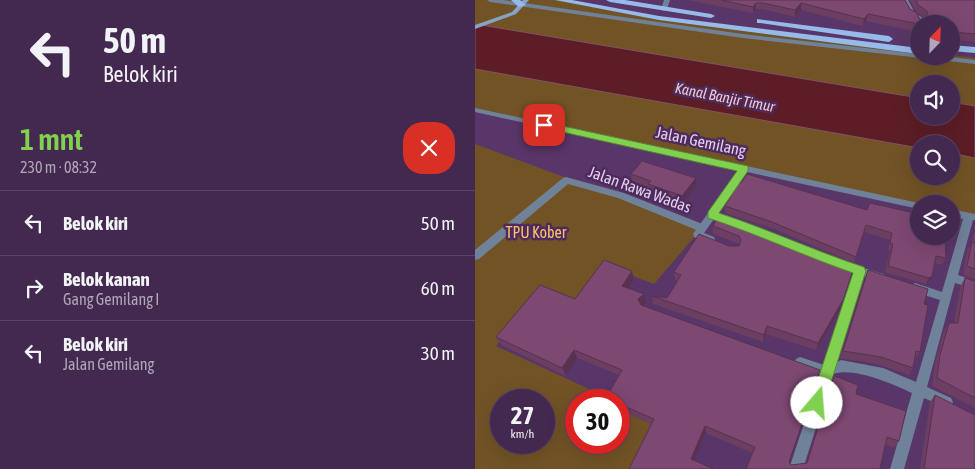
<!DOCTYPE html>
<html lang="id">
<head>
<meta charset="utf-8">
<style>
	body { margin:0; font-family:"Asap Condensed",sans-serif; background:#4a3056; color:#f1f3f6; height:100vh; display:flex; flex-direction:column; font-size:19px; white-space:nowrap }
	* { box-sizing:border-box; margin:0 }
	p { font-size:16px; color:#afa6b7 }
	.icon { flex:none; width:28px; height:28px; fill:none; stroke:currentColor; stroke-width:2; stroke-linecap:round; stroke-linejoin:round }
	.map { position:relative; flex:1; overflow:hidden }
	.side { display:flex; flex-direction:column; background:#43284f; width:475px }
	.side>* { flex:none }
	.guide { background:#43284f; color:#f1f3f6; overflow:hidden }
	.needle { width:32px; rotate:23deg }
	.tools { position:absolute; left:435px; top:15px; display:grid; gap:10px }
	.tools a { display:grid; place-items:center; width:50px; height:50px; border-radius:50%; background:#43284f; box-shadow:0 5px 20px #0002,0 0 0 1px #5b4466; font-size:25px }
	.speed { position:absolute; left:15px; top:389px; display:flex; gap:10px; font-size:25px; font-weight:700; text-align:center }
	.speed>* { display:grid; place-content:center; width:65px; height:65px; border-radius:50%; background:#43284f; box-shadow:0 5px 20px #0002,0 0 0 1px #5b4466; line-height:1 }
	.speed small { font-size:12px; font-weight:400 }
	.speed .limit { border:8px solid #d22; background:#fff; color:#111 }
	.pin { position:absolute; display:grid; place-items:center; width:42px; height:42px; color:#fff; margin:-21px; border-radius:10px; box-shadow:0 2px 8px #0006 }
	.me { position:absolute; width:55px; margin:-28px; rotate:18deg; stroke-linejoin:round; filter:drop-shadow(0 0 4px #0008) }
	.turn { display:flex; align-items:center; gap:18px; height:105px; padding:0 20px; font-size:22px }
	.turn .icon { width:65px; height:65px; stroke-width:2.5 }
	.turn b { display:block; font-size:35px; line-height:42px }
	.round { display:grid; place-items:center; flex:none; width:52px; height:52px; border-radius:20px; background:#4a3056 }
	.head { display:flex; align-items:center; justify-content:space-between; height:85px; padding:0 20px }
	h1 { font-size:30px; font-weight:600; line-height:38px; color:#82d04f }
	ul { padding:0; list-style:none }
	li { display:flex; align-items:center; gap:15px; height:65px; padding:0 20px; border-top:1px solid #5b4466 }
	li div { flex:1 }
	li b { display:block; font-size:19px }
	li em { font-style:normal }
	main { display:flex; flex:1; min-height:0 }
	.map>svg:first-child { display:block }
</style>
</head>
<body>
<main>
<section class="side">
<div class="guide">
<div class="turn"><svg class="icon" aria-label="left" viewBox="0 0 24 24"><path d="M17 20v-9H6M10 6l-5 5 5 5"/></svg><div><b>50 m</b>Belok kiri</div></div>
</div>
<div class="head"><div><h1>1 mnt</h1><p>230 m · 08:32</p></div><a class="round" style="background:#d93025;color:#fff"><svg class="icon" aria-label="close" viewBox="0 0 24 24"><path d="M6 6l12 12M18 6L6 18"/></svg></a></div>
<ul>
<li><svg class="icon" aria-label="left" viewBox="0 0 24 24"><path d="M17 20v-9H6M10 6l-5 5 5 5"/></svg><div><b>Belok kiri</b></div><em>50 m</em></li>
<li><svg class="icon" aria-label="right" viewBox="0 0 24 24"><path d="M7 20v-9h11M14 6l5 5-5 5"/></svg><div><b>Belok kanan</b><p>Gang Gemilang I</p></div><em>60 m</em></li>
<li><svg class="icon" aria-label="left" viewBox="0 0 24 24"><path d="M17 20v-9H6M10 6l-5 5 5 5"/></svg><div><b>Belok kiri</b><p>Jalan Gemilang</p></div><em>30 m</em></li>
</ul>
</section>
<div class="map">
<svg width="500" height="469" viewBox="0 0 500 469">
	<rect width="100%" height="100%" fill="#593669"/>
	<!-- green -->
	<path fill="#715326" fill-rule="evenodd" d="M0,0H84L184,18L444,51V56L476,55L500,58V217L476,213V204H444L0,110ZM444,84H476V116H444ZM444,144H476V176H444Z
		M0,144L227,228L179,284L132,266L97,304L56,305L21,346L138,400H101V442H144V402L182,420L162,469H0ZM26,400H69V442H26Z"/>
	<!-- water -->
	<path fill="#5c1d26" stroke="#855262" d="M0,24L444,98V116H476V102L500,106V158L476,153V144H444V148L0,69Z"/>
	<g fill="none" stroke-linecap="round" stroke-linejoin="round">
		<!-- lane -->
		<path fill="#708299" fill-rule="evenodd" d="M189,0H195L192,9L189,11L186,9Z
			M91,177L149,193L230,225L232,228L227,232L224,231L143,198L93,184L4,259L0,260V250L88,178Z"/>
		<!-- street -->
		<path fill="#708299" fill-rule="evenodd" d="M12,0H28L268,34L444,54V56H468L500,60V64L268,38L15,2Z
			M427,0H433L440,13L448,18L449,24H444V25L442,19L435,15Z
			M444,40V46L441,45V42Z
			M0,108L444,203L448,204H444V209L272,172L243,213L258,218L260,221L255,225L239,219L229,233L239,237L240,240L239,243L235,244L219,237L218,234L264,170L0,112Z
			M476,209L500,214V220H498L483,275L500,281V289L480,283L452,387L476,398L478,402L476,406L472,408L449,398L429,469H415L437,393C417,384 380,367 358,374L328,469H314L345,375L321,367L319,363L321,359L325,357L349,365L379,273L362,268L361,265L362,262L366,261L405,273L409,274L410,277L409,280L405,281L389,276L362,362L366,360L408,368L441,382L465,300L436,291L435,288L436,285L440,283L467,292L488,219L476,217Z"/>
		<!-- secondary -->
		<path fill="#86a2c7" fill-rule="evenodd" d="M48,0H54L41,14L0,29V25L37,12Z"/>
		<!-- primary -->
		<path fill="#96bbea" fill-rule="evenodd" d="M36,0H45L51,5L44,7Z
			M80,0H97L184,16L444,48V54L184,20Z
			M131,0H150L236,14L240,16L236,18L135,2Z
			M282,19L414,36L418,39L414,42L285,23H282Z
			M476,45L500,47V53L476,51Z"/>
	</g>
	<!-- wall -->
	<path fill="#6c3e62" d="M213,0H430L435,9L445,20L450,19V18L441,12L435,0H500V42L476,39V24H444V32L391,21L388,26L326,10L320,17L288,9H281L278,13Z
		M156,174L221,186L208,204L175,192L174,188L157,182Z
		M264,183L444,236L471,258L467,265L459,263L454,282L451,284L410,272L415,251L413,250L415,240L389,232L379,263L297,228L250,213V206Z
		M244,215L366,308L341,350L291,334L288,342L178,304L177,296L192,298L203,281L200,280L199,272L254,246H264V244L238,234V226Z
		M500,231V279L488,275L492,250L497,242L498,235Z
		M390,278L449,304L445,352L440,359L438,368L434,375L402,364L365,358Z
		M490,278L500,281V408L457,386L460,363L469,331L474,323H479L485,287Z
		M159,280L153,289L171,303L168,306L316,465L332,464L356,383L381,394L424,441L419,448L410,444L405,469H271L277,453L231,433L219,460L154,469L176,424L144,410V400H131V398L144,375L102,358L91,376L26,345L21,337L100,299Z
		M460,395L500,469H445L455,402Z"/>
	<!-- shaded-wall -->
	<path fill="#583250" d="M281,3V9L278,13V7Z
		M326,3V10L320,17V10Z
		M393,14L391,21L388,26L389,19Z
		M221,178V186L208,204L207,196Z
		M379,267L366,308L341,350L343,343Z
		M157,271L159,280L149,295L147,286Z
		M457,276L454,282L451,284L454,278Z
		M169,294L171,303L165,308L163,299Z
		M292,326L291,334L288,342L289,335Z
		M99,350L102,358L91,376L87,368Z
		M230,426L231,433L217,465L216,459Z"/>
	<!-- building -->
	<path fill="#7d4872" stroke="#583250" d="M246,0H430L435,9L442,13L445,20L452,18V11L443,5L441,0H500V34L476,32V24H444L393,14L389,19L326,3L320,10L288,3H281L278,7Z
		M167,161L221,178L207,196L173,184L176,181L156,174Z
		M272,174L392,210L395,203L444,214V236H470L471,258L461,256L457,276L454,278L413,266L418,244L415,243L417,233L391,225L381,257L297,222L250,206L264,183H266Z
		M244,215L379,267L368,300L343,343L292,326L289,335L177,296L192,298L206,275L199,272L224,234L254,246H264L266,240L264,236L238,226Z
		M497,242L500,243V269L492,266Z
		M129,260L157,271L147,286L169,294L163,299L166,305L345,370L314,462L316,465L332,463L359,376L383,385L381,394L431,411L424,441L412,437L405,469H271L280,447L230,426L216,459L239,469H154L179,419L144,404V400H135L131,398L147,370L99,350L87,368L21,337L65,285L100,299Z
		M393,270L453,289L449,304L453,305L445,352L441,351L438,368L406,357L368,351Z
		M490,278L500,281V398L462,378L465,355L474,323H483Z
		M460,395L500,415V469H449Z"/>
	<!-- route -->
	<path fill="#82d04f" stroke="#548733" d="M69,122L273,166V171L244,213C293,229 340,251 389,267L391,271L348,408L342,410L337,408L335,403L378,273C329,256 282,234 233,218V212L262,171L65,127V123Z"/>
	<g text-anchor="middle" dominant-baseline="central" stroke-width="5" stroke-linejoin="round" paint-order="stroke">
		<!-- far-water labels -->
		<g font-size="15" font-style="italic" fill="#f2c8c9" stroke="#4e2b5d">
			<text transform="translate(250 97) rotate(11)">Kanal Banjir Timur</text>
		</g>
		<!-- street labels -->
		<g font-size="16" fill="#e4cfed" stroke="#4e2b5d">
			<text transform="translate(226 141) rotate(12)">Jalan Gemilang</text>
			<text transform="translate(165 189) rotate(20)">Jalan Rawa Wadas</text>
		</g>
		<!-- park labels -->
		<g font-size="16" fill="#fbc06c" stroke="#4e2b5d">
			<text x="61" y="232">TPU Kober</text>
		</g>
	</g>
</svg>
<div class="tools">
<a><svg class="needle" viewBox="-14 -14 28 28"><path d="M0-13l5 13h-10z" fill="#e53935"/><path d="M0 13l5-13h-10z" fill="#afa6b7"/></svg></a>
<a><svg class="icon" aria-label="sound" viewBox="0 0 24 24"><path d="M4 9h4l5-4v14l-5-4H4zM17 9q2 3 0 6"/></svg></a>
<a><svg class="icon" aria-label="search" viewBox="0 0 24 24"><circle cx="10" cy="10" r="6"/><path d="M15 15l6 6"/></svg></a>
<a><svg class="icon" aria-label="layers" viewBox="0 0 24 24"><path d="M12 4l9 5-9 5-9-5zM3 14l9 5 9-5"/></svg></a>
</div>
<div class="speed"><div>27<small>km/h</small></div><div class="limit">30</div></div>
<div class="pin" style="left:69px;top:125px;background:#d93025"><svg class="icon" aria-label="arrive" viewBox="0 0 24 24"><path d="M6 21V4h12l-3 4 3 4H6"/></svg></div>
<svg class="me" style="left:342px;top:403px" viewBox="-20 -20 40 40"><circle r="19" fill="#fff"/><path d="M0-13L10 11 0 6-10 11z" fill="#82d04f"/></svg>
</div>
</main>
</body>
</html>
